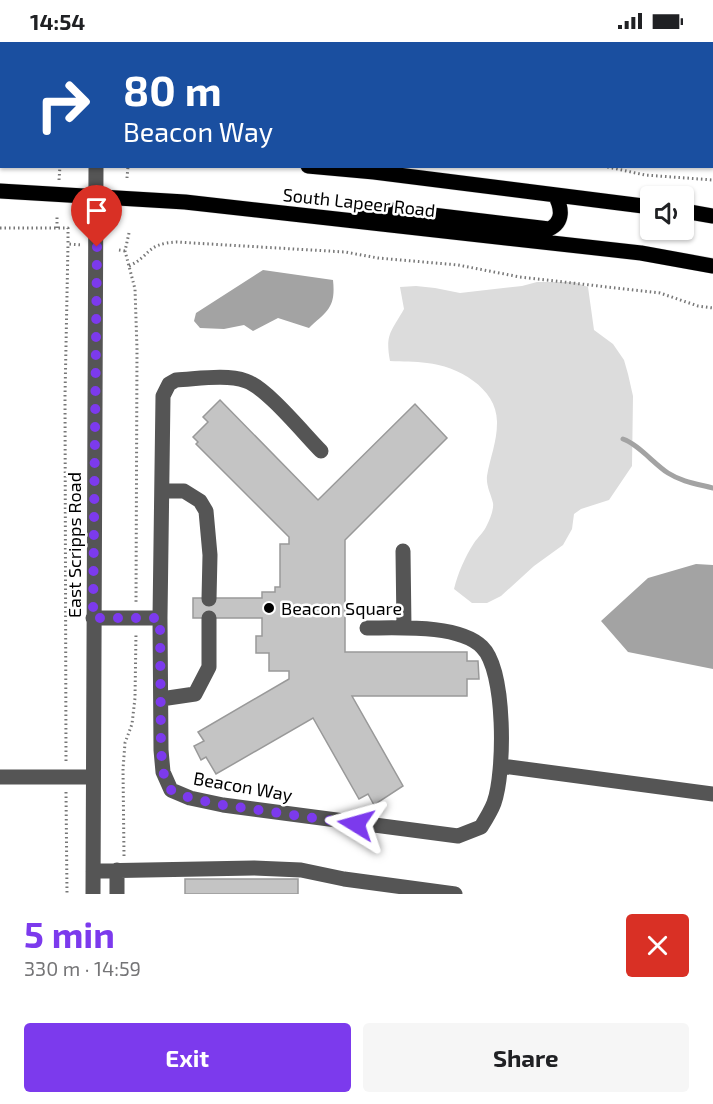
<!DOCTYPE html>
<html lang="en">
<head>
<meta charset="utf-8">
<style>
	body { margin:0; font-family:"Exo 2",sans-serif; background:#f6f6f6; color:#202124; height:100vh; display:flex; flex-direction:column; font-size:22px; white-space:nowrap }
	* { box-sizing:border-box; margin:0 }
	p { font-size:20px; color:#757577 }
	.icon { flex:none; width:33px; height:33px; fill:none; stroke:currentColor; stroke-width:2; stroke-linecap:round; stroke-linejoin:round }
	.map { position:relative; height:852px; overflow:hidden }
	.side { display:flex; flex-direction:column; background:#fff; flex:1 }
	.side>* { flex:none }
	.banner { position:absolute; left:0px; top:0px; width:714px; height:126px; box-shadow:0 2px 4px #0004; background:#1a4fa0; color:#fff; overflow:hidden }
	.fabs { position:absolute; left:640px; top:144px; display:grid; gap:12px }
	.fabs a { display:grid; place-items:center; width:54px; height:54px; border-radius:6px; background:#fff; box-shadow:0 2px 4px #0004; font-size:30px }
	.pin { position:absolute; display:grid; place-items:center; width:51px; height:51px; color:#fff; margin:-62px -26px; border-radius:50% 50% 50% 0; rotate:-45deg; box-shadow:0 0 6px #0007 }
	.pin .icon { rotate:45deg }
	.me { position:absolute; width:66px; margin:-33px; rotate:278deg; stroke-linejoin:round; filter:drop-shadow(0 0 4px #0008) }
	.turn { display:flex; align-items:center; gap:21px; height:126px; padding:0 24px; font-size:27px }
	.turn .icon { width:78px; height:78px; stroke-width:2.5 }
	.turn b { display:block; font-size:42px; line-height:51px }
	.round { display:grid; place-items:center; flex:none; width:63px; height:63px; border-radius:6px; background:#f6f6f6 }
	.overview { display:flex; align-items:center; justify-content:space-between; height:102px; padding:0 24px }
	h1 { font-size:36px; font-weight:700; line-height:45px; color:#7c3aed }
	.primary-button { display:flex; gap:12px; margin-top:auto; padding:12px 24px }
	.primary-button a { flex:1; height:69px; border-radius:6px; background:#7c3aed; color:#fff; font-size:24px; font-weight:700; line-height:69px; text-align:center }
	.primary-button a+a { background:#f6f6f6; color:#202124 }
	.status { display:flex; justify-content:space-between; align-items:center; height:42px; padding:0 30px; background:#fff; direction:ltr }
	.status svg { height:16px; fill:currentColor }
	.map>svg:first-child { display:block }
</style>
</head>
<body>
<div class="status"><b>14:54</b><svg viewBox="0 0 49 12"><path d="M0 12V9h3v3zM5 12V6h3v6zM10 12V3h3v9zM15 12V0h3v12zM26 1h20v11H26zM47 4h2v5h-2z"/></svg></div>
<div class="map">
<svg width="713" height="852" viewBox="0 0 713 852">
	<rect width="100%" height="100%" fill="#fff"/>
	<!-- green -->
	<path fill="#dcdcdc" d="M537,240H574L588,245L594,288L613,302L624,318L628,332L633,354L632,424L609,458L581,467L574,472L572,487L563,503L534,524L501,554L487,561H472L454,547C458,531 465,515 474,501C478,495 484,490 487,483C490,477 494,467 493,461C491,452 486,444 487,434C490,416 497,400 497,381C498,346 457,324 427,321C415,319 402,320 390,319C385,292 391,290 404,267L400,245L416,244L435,246L460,251L522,244Z"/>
	<!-- water -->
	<path fill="#a3a3a3" d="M263,228L333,238C336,266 327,269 309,286L278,276L253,289L244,283L224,287L200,286L194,279L196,271Z
		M696,522L713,523V627L628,610L601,579L648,536Z"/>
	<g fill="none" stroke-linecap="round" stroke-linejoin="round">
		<!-- stream -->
		<path stroke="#a3a3a3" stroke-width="5" d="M623,397C638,402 654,422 668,431C682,440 698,442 713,446"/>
	</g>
	<!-- building -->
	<path fill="#c4c4c4" stroke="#999" stroke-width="1.5" d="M220,358L318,458L415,362L447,396L345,498V610H467V619H478L479,637H467V654H352L403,744L374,763L368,752L359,757L313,676L216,732L206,715L201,718L194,704L204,699L198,690L289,637V629H269V611H256V594H262V576H193V556H262V550H275V545H280V502H289V495L196,402L198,400L193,395L208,380L203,375Z
		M185,837H298V852H185Z"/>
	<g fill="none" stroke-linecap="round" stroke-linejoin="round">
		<defs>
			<path id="major" d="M0,103H2
				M308,124L374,130L651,165
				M0,149L185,160L641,211L713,224
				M684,169L713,174
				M355,179L371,171L391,168L549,187C564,180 562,166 555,153"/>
		</defs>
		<!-- major casing -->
		<use href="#major" stroke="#dbdbdb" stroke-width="16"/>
		<!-- path -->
		<path stroke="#777" stroke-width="3" stroke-dasharray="1.5 3" stroke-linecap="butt" d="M53,0V2
			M114,0V2
			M603,124L645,133L713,138
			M127,136L128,124
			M59,138L60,124
			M0,186H68V202L82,203
			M57,186V173
			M129,191L125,209L135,247L137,307L136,561
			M119,208L125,209
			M129,224C151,214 145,202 176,200L345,210L378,216L458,223L520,235L660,251L698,264L713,266
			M66,719L65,354L68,202
			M66,750L67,852
			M124,814L123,727L125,701L132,682L135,656L136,591"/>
		<!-- minor -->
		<path stroke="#555" stroke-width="15" d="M96,0V2
			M162,449H184L200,459L206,469L210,513L209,557
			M403,509L404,586
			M93,576H160L161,708L163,730L171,748L190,756L223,763L458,794L481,785C486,777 491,769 494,761C505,731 506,628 482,605C459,582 397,586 367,586
			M160,576L163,354L169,342L176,338C198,337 226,332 246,339C267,346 304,392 321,409
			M161,657L195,652L209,625V576
			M502,724L713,752
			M0,735H93
			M117,828V852
			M93,829L254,826L301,828L344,837L455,852
			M93,852L96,124"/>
		<!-- major -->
		<use href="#major" stroke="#000" stroke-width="15"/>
	</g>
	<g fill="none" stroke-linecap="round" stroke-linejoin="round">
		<!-- route -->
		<path stroke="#7c3aed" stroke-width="10" stroke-dasharray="0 18" d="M97,205L93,576H160L161,708L163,730L171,748L190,756L223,763L356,782"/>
	</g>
	<!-- markers -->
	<circle fill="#000" stroke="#fff" stroke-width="2" cx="269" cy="566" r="6"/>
	<g text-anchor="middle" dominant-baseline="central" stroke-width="5" stroke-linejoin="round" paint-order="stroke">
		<!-- street labels -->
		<g font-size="18" fill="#000" stroke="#fff">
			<text transform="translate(359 160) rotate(6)">South Lapeer Road</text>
			<text transform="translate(74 503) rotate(-90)">East Scripps Road</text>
			<text transform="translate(243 744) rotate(10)">Beacon Way</text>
		</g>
		<!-- poi labels -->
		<g font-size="18" fill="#000" stroke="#fff" text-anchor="start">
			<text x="281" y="566">Beacon Square</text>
		</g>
	</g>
</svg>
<div class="fabs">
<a><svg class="icon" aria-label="sound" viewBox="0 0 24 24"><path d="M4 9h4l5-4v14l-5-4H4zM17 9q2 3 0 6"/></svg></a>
</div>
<div class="pin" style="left:97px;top:205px;background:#d93025"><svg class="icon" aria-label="arrive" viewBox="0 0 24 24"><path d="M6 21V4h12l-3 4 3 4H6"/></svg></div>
<svg class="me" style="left:356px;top:782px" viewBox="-20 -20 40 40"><path d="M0-17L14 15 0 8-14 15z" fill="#7c3aed" stroke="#fff" stroke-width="4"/></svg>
<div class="banner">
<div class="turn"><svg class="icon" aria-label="right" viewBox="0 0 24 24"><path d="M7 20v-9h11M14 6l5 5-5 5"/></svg><div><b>80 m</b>Beacon Way</div></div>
</div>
</div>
<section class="side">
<div class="overview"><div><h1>5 min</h1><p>330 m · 14:59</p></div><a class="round" style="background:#d93025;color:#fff"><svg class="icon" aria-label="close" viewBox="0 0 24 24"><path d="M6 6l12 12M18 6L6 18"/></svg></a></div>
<div class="primary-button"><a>Exit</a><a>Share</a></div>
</section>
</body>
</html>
